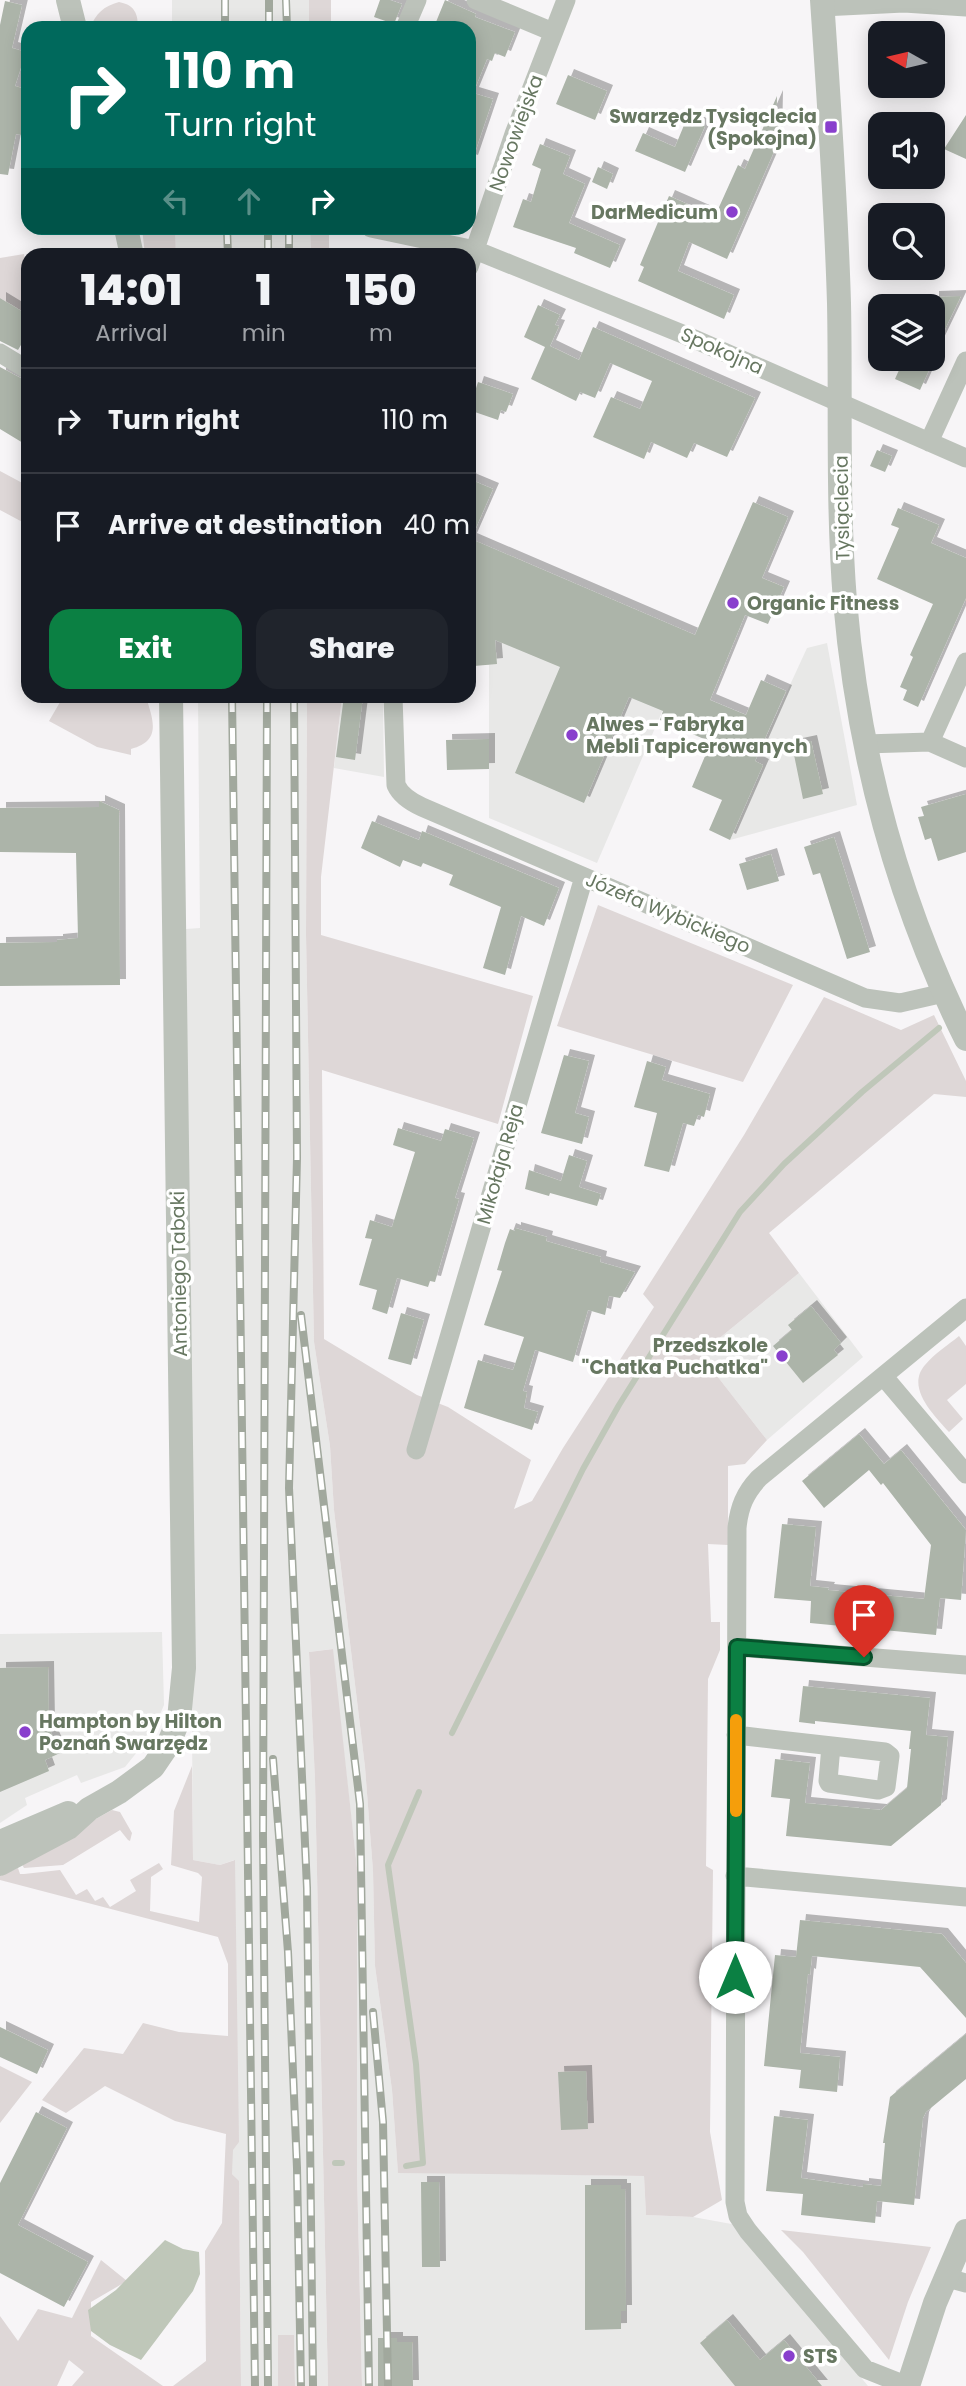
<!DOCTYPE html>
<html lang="en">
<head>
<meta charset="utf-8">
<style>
	body { margin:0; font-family:Poppins,sans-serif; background:#20242c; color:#f1f3f6; height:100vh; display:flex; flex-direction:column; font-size:26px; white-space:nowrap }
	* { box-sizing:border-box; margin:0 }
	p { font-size:23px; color:#9ea1a6 }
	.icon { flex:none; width:38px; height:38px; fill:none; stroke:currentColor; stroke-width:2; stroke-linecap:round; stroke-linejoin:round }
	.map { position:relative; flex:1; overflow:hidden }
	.side { position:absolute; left:21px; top:248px; width:455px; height:455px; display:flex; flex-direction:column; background:#171b24; border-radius:21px; box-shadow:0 4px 18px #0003 }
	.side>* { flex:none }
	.hud { position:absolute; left:21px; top:21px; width:455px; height:214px; border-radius:21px; box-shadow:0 4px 18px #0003; background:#00695c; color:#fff; overflow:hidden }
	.needle { width:46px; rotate:278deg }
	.buttons { position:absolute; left:868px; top:21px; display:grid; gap:14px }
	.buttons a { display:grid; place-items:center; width:77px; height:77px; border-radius:14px; background:#171b24; box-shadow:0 4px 18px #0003; font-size:35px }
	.pin { position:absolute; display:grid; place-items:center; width:60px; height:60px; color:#fff; margin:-72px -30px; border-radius:50% 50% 50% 0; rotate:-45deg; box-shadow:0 0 7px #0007 }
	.pin .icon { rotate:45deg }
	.me { position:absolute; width:77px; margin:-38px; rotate:0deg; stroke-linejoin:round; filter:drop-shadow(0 0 5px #0008) }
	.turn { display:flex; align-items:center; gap:24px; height:147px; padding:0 28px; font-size:32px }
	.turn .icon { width:91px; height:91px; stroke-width:2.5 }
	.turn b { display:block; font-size:49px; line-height:60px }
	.lanes { display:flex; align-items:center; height:66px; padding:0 28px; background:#0003; justify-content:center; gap:35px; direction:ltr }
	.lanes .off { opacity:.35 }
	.eta { display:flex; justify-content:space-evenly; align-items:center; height:119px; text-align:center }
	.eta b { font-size:42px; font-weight:800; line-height:49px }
	.primary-button { display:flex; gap:14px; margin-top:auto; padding:14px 28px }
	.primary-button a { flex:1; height:80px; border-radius:21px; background:#0b8043; color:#fff; font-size:28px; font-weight:800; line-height:80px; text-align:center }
	.primary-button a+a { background:#20242c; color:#f1f3f6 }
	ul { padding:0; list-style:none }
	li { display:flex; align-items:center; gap:21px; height:105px; padding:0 28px; border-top:2px solid #363941 }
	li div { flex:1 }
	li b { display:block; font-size:26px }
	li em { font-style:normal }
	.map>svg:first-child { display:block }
</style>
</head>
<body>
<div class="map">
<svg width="966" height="2386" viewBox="0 0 966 2386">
	<defs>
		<filter id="shadow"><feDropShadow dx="6" dy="-6" stdDeviation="0" flood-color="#0004"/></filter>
	</defs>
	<rect width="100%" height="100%" fill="#f7f5f7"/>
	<!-- built -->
	<path fill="#e8e8e7" d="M172,0H309V28H172Z
		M175,228H310L311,255H176Z
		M469,538L695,635L597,863L489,818V665H469Z
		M827,643L857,805L730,840L763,765L755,761L807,648Z
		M198,697H307L306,935L314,1342L330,1446L334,1510L365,1767L373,1871L375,1966L392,2090L398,2172L644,2176L646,2215L693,2217L737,2225L868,2386H362L357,2172V1868L332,1649L309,1652L315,1780L328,2386H295L294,2335H278V2386H241L239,2182L232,2174L234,1860L220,1865L193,1860L186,929L200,928Z
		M342,697H383L384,777L334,768Z
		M799,1273L863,1357L767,1440L700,1354Z
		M162,1632L164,1705L156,1724L146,1741L125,1767L81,1783L77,1775L25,1798L27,1805L0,1823V1634Z"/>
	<!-- green -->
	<path fill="#ded7d7" d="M309,0H331V28H309Z
		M119,2C135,5 138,14 138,28H90C96,13 104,6 119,2Z
		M142,228H175L176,255H145Z
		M310,228H329V255H311Z
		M24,254L28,277V315L0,298V258Z
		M0,471L28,486V525L0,510Z
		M146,697C153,720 162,741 131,749V755L97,747L49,721L63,697Z
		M307,697H342L321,877V935L533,996L498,1124L322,1070L324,1339L417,1395L448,1407L531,1460L514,1509L532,1501L563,1448L654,1307L643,1294L744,1135L824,997L901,1030L934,1015L966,1081V1097L934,1094L769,1233L799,1273L700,1354L767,1440L745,1464L728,1466V1545L708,1544L711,1622H720V1650L708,1679L706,1866L713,1870L710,2132L722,2200L693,2217L646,2215L644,2176L398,2173L392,2090L375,1966L373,1871L365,1767L334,1510L330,1446L314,1342L306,935Z
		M598,905L793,985L743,1082L557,1026Z
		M959,1336L966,1346V1384L947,1400L963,1419L949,1432C935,1416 905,1388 925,1365C934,1354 948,1345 959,1336Z
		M333,1649L357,1868V2172L362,2386H328L315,1780L309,1652Z
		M192,1766L193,1860L220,1865L235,1860L239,2142L233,2150L232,2174L239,2181L241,2386H173L206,2361L205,2251L222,2223L226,2134L175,2121L105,2086L66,2113L42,2100L84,2048L123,2054L143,2023L179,2032L228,2036V1964L218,1937L0,1880V1876L18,1868L20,1874H24L60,1870L76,1895L87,1889L95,1901L103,1897L110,1907L136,1891L130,1880L159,1863L163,1869L151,1877L150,1911L199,1922L202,1877L198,1873L171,1865L174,1811Z
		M112,1810L120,1812L132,1833L130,1841L128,1840L120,1830L63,1865L24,1868L20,1861Z
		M0,2066L32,2082L0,2123Z
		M781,2230L931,2247L908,2302L889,2360L803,2252Z
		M101,2260L127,2281L91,2302V2336L163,2386H72L84,2372L69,2360L57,2386H0V2316L18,2341L38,2309L72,2318Z
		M278,2335H294L295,2386H278Z"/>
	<!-- water -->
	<path fill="#bfc7b9" d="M165,2240L183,2249L199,2252L200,2274L193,2291L141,2360L110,2345L91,2331L88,2310L116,2290Z"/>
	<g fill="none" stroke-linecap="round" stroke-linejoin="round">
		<!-- stream -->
		<path stroke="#bfc7b9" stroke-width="6" d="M452,1733L583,1469L619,1405L740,1212L784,1164L862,1092L939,1028
			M335,2163H342
			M406,2166L423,2163L416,2064L388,1865L419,1792"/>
	</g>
	<!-- building -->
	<path fill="#acb4a9" filter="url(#shadow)" d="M380,0H390L402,4L394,24L374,17Z
		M445,0L476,14L475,17L515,32L505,57L495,53L492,61L487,59L473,93L493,99L472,161L469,160V28H450L436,22Z
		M5,1L22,5L12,48L26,52L15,86L28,90V136L16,134L8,175L0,174V25Z
		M568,75L607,91L595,120L556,104Z
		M777,96L776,147L727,259L689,242L678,271L734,295L724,319L638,281L644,267L640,265L669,196L715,216L738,165L745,169Z
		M966,115V159L944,149Z
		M687,118L705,126L685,172L635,151L643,133L675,147Z
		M540,144L570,156L563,174L585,184L569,223L620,245L610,268L574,253L576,248L513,227L523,199L531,202L541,169L532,165Z
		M598,167L613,174L607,189L592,182Z
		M961,296L933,354V297Z
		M0,298L28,315V333L18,350L0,341Z
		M538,305L560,315L555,325L559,326L550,346L579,360L593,327L755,398L727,457L694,443L687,458L651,442L644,459L593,437L611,397L640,409L652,381L610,363L595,398L580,392L576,401L531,379L545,347L524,337Z
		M904,359H934L920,390L895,379Z
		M0,367L28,382V446L0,429Z
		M478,382L513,394L506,412L501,410L498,420L469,410Z
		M877,450L892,456L885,472L870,466Z
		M469,479L493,489L471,539L695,635L753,502L788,517L762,578L784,587L768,624L745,615L710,700L746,715L761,680L786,691L755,761L763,765L730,840L709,830L722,800L692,787L711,742L660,720L663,711L629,697L584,803L515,773L560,667L495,640L497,664L474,666L473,655H469Z
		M898,508L939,525L931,543L966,558V598L918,707L903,700L907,690L900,687L913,657L910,655L933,604L877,579L899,528L891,525Z
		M344,696H363L355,760L336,757Z
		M489,739V769L447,770L446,740Z
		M811,741L823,794L803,799L792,745Z
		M966,794V852L938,861L931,838L925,840L918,817L924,816L921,807Z
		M99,801L119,810L120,985L0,986V943L57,942V940L78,938L76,853L0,852V808L99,807Z
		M372,821L419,840L422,831L559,888L544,926L521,916L505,975L483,968L501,907L449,885L453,875L423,863L421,867L403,860L400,867L361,848Z
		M834,837L870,952L847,959L820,873L813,875L804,847Z
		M771,854L779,881L747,890L739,864Z
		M564,1055L589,1061L575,1113L589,1117L582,1144L541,1133Z
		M647,1061L666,1067L662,1080L710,1094L704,1117L698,1115L694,1126L683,1123L669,1172L644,1166L657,1113L634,1107Z
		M398,1128L441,1141L445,1129L474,1138L455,1198L459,1199L435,1282L430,1281L428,1287L397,1278L387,1314L372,1309L377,1290L359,1285L372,1239L365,1238L370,1220L392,1227L415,1152L393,1145Z
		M569,1155L587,1161L579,1187L601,1194L597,1206L550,1193L549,1196L525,1189L529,1170L561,1181Z
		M515,1228L547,1237L546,1241L601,1257L600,1262L635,1272L620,1298L609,1296L605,1315L588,1310L573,1362L535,1350L523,1391L527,1392L524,1408L538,1412L532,1430L464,1408L478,1360L513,1370L524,1337L484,1325L502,1271L497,1270L505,1243L510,1229L515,1231Z
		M811,1306L841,1343L834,1350L838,1355L803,1383L773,1346L792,1330L788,1325Z
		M401,1313L424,1320L411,1365L388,1359Z
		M859,1434L884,1464L901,1450L966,1530L961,1600L940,1598L936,1635L810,1623L811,1601L774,1598L782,1524L816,1527L810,1586L829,1588L828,1590L924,1599L931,1545L883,1483L881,1485L869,1470L824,1508L802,1481Z
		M48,1667L49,1728L60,1753L45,1760L49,1771L0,1792V1668Z
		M803,1686L930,1698L926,1735L948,1737L941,1805L891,1846L786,1836L790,1799L771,1797L775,1759L810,1763L805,1803L881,1810L907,1788L911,1749H909L911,1731L815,1721V1724L799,1722Z
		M800,1920L942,1934L966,1963V2018L920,1967L812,1956L810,1975L808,1974L800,2053L840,2057L837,2092L799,2088L801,2070L764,2066L775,1955L796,1957Z
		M0,2027L48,2050L37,2074L0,2057Z
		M966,2034V2079L926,2112L923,2118L914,2205L877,2201L875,2223L801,2215L803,2194L766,2191L774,2116L808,2120L801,2178L863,2187V2184L881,2186L885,2143H883L890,2097Z
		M586,2071L588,2129L561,2130L558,2072Z
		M36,2112L67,2128L18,2225L88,2262L64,2307L0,2273V2183Z
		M421,2182H439L440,2267H422Z
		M585,2185H621V2189H625L626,2311H621V2329L585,2330Z
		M727,2320L760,2360L784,2340L822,2386H735L700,2343Z
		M378,2338H397V2342H412L413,2386H378Z"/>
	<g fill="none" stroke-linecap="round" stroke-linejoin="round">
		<!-- minor -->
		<path stroke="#bcc2ba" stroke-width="19" d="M476,0L553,32
			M822,7L904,3L966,7
			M405,28L417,0
			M371,228L475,250L685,335L966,458
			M469,267L514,134L566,0
			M0,353L28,370
			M929,442L966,361
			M393,696L396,785C401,796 411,802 422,807L865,998L900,1003L944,993
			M930,742L966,662
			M865,744L930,742L966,758
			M884,1377L966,1474
			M416,1450L584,877
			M737,1647L966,1665
			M736,1735L885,1752L890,1756L886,1787L878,1790L829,1783L828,1781L831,1746
			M735,1876L966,1897
			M944,2277L966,2283
			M908,2386L865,2369L748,2231L738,2216L735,2202L737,1528C739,1507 745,1493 759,1478L966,1308"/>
		<!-- tertiary -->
		<path stroke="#bcc2ba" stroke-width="24" d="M68,0L75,28
			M822,0C829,101 836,202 839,303C841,402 837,502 845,601C858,754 898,902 966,1039
			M126,228L132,256
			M0,1842L68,1813
			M0,1864L68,1828L89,1809L119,1792L153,1767L168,1745L179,1719L184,1668L171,696
			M908,2386L935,2303L966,2231"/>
		<defs>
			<path id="rail" d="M225,0V28
				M286,0L287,28
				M269,28V0
				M227,228L228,256
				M289,228V256
				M268,256V228
				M232,696L255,2386
				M267,696L263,1836L268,2386
				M294,696L297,1158L289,1488L307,1888L313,2386
				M301,1315L360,1804L369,2386
				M273,1759L288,1952L297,2168L301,2386
				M373,2012L383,2122L388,2386"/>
		</defs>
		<!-- rail casing -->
		<use href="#rail" stroke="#a1a89d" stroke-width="8"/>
		<!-- rail -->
		<use href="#rail" stroke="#fff" stroke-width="5" stroke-dasharray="16" stroke-linecap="butt"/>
	</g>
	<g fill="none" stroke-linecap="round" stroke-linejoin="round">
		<defs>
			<path id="route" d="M735,1977L737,1647L864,1657"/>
		</defs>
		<!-- route casing -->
		<use href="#route" stroke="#07532c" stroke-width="18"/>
		<!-- route -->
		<use href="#route" stroke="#0b8043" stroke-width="12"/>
		<!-- slow -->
		<path stroke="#f59e0b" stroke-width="12" d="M736,1811V1720"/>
	</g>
	<!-- markers -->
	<g fill="#893fcd" stroke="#fff" stroke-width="2.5">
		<rect x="824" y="120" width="14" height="14" rx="3.5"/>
		<circle cx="732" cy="212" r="7"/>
		<circle cx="733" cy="603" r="7"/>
		<circle cx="572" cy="735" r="7"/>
		<circle cx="782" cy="1356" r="7"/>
		<circle cx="25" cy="1732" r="7"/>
		<circle cx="789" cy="2356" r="7"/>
	</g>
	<g text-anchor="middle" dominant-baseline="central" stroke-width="7" stroke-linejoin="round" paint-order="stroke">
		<!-- poi labels -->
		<g font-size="19" font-weight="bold" fill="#677761" stroke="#fff" text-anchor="start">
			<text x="817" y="116" text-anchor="end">Swarzędz Tysiąclecia<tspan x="817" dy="22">(Spokojna)</tspan></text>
			<text x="718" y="212" text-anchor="end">DarMedicum</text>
			<text x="747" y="603">Organic Fitness</text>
			<text x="586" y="724">Alwes - Fabryka<tspan x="586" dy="22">Mebli Tapicerowanych</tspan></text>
			<text x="768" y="1345" text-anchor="end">Przedszkole<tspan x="768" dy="22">"Chatka Puchatka"</tspan></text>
			<text x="39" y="1721">Hampton by Hilton<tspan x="39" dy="22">Poznań Swarzędz</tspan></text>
			<text x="803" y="2356">STS</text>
		</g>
		<!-- street labels -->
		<g font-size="19" fill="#677761" stroke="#fff">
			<text transform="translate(516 133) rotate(-70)">Nowowiejska</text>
			<text transform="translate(722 351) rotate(24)">Spokojna</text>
			<text transform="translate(842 508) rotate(-91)">Tysiąclecia</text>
			<text transform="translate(668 913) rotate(23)">Józefa Wybickiego</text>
			<text transform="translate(500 1164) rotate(-74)">Mikołaja Reja</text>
			<text transform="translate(179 1274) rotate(-91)">Antoniego Tabaki</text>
		</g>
	</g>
</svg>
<div class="buttons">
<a><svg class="needle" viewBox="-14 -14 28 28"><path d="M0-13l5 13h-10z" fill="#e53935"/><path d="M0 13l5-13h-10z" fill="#9ea1a6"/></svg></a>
<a><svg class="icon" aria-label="sound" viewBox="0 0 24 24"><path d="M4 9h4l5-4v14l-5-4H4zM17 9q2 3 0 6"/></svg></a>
<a><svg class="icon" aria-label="search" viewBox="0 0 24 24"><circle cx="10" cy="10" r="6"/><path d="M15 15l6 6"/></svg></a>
<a><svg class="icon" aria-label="layers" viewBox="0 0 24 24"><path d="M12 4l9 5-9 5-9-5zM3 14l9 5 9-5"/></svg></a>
</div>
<div class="pin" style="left:864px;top:1657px;background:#d93025"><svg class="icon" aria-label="arrive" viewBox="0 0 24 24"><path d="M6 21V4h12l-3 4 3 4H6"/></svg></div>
<svg class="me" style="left:735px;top:1977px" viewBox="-20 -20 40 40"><circle r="19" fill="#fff"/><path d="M0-13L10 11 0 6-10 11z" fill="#0b8043"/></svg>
<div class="hud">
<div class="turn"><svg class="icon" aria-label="right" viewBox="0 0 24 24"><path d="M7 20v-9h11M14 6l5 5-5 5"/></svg><div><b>110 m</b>Turn right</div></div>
<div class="lanes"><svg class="icon off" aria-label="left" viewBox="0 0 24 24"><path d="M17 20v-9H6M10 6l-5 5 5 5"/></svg><svg class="icon off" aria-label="ahead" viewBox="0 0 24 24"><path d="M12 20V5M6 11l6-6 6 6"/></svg><svg class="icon" aria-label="right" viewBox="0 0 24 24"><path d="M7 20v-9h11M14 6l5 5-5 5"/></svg></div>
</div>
<section class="side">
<div class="eta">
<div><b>14:01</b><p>Arrival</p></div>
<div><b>1</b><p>min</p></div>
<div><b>150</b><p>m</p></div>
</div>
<ul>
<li><svg class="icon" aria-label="right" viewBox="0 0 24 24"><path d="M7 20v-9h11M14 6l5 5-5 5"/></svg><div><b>Turn right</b></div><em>110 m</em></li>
<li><svg class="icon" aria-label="arrive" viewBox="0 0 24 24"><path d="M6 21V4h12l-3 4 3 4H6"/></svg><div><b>Arrive at destination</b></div><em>40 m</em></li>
</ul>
<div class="primary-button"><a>Exit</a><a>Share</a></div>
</section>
</div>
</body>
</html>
